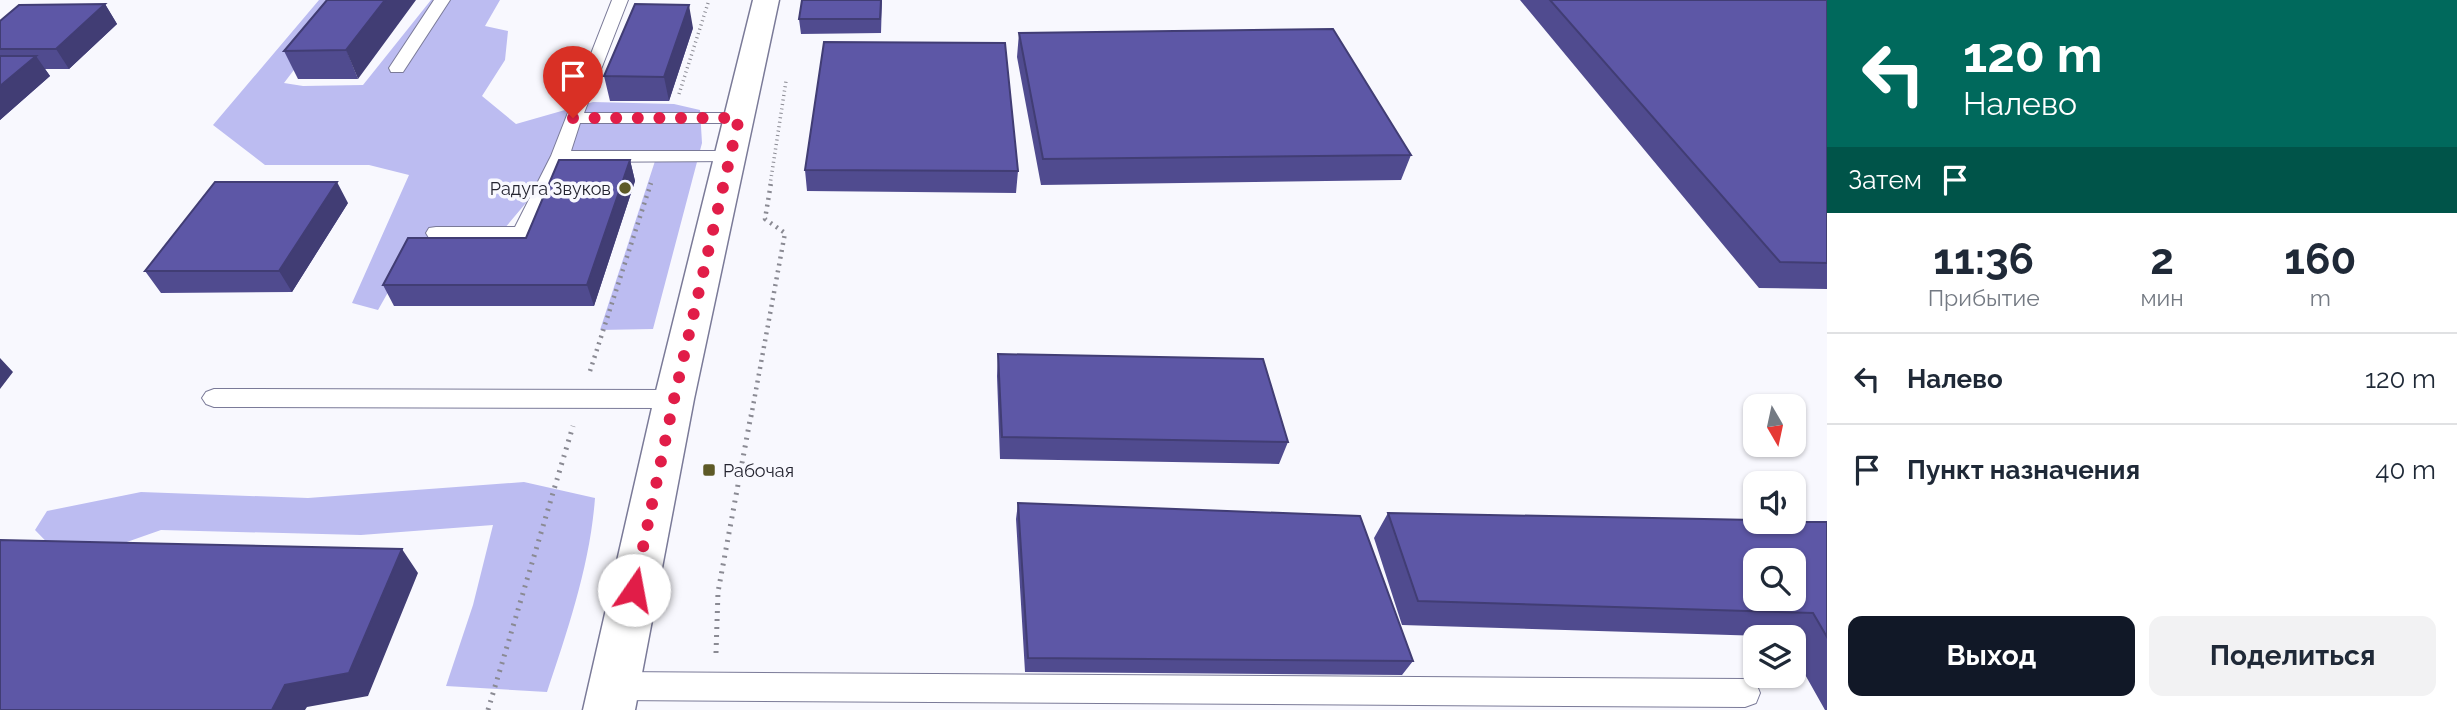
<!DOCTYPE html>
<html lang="ru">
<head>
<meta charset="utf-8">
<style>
	body { margin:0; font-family:Raleway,sans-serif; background:#f2f2f3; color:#1f2937; height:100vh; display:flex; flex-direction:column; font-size:26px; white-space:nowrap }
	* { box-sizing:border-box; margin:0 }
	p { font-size:23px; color:#747a83 }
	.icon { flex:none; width:38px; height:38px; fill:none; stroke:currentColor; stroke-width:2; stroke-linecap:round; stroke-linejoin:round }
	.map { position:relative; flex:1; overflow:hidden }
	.details { display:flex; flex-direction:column; background:#fff; width:630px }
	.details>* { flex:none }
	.banner { background:#00695c; color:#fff; overflow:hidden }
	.needle { width:46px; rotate:171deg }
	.fabs { position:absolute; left:1743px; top:394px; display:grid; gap:14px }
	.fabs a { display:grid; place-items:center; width:63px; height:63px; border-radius:14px; background:#fff; box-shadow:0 2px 5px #0004; font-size:35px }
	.pin { position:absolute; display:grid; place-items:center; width:60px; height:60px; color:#fff; margin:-72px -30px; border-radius:50% 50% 50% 0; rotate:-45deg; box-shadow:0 0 7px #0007 }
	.pin .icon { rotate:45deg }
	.me { position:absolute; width:77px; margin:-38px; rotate:12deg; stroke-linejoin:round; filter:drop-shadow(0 0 5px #0008) }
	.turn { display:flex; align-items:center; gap:24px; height:147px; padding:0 21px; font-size:32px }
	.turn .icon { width:91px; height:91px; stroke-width:2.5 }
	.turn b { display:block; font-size:49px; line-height:60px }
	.then { display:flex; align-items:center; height:66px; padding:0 21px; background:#0003; gap:14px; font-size:26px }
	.eta { display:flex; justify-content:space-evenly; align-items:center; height:119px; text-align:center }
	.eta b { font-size:42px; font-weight:700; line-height:49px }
	.primary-button { display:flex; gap:14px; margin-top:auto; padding:14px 21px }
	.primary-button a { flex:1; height:80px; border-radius:14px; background:#111827; color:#fff; font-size:28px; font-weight:700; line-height:80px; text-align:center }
	.primary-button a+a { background:#f2f2f3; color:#1f2937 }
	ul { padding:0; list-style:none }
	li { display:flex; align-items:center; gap:21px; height:91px; padding:0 21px; border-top:2px solid #e0e1e3 }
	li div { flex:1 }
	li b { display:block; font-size:26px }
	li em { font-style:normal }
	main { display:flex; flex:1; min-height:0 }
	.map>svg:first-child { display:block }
</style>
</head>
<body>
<main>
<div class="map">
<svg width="1827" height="710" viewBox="0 0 1827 710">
	<rect width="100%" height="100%" fill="#f8f8fe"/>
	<!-- forest -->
	<path fill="#bcbcf1" d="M319,0H347L284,83L303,86L363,85L431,0H500L485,26L508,31L505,60L482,96L516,124L593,102L674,104L700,110L702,143L653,329L600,330L655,161L563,159L488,248L404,264L378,310L352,303L409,175L369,165H265L213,125Z
		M524,482L595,498C590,565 568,629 547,692L446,686L473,605L493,525L361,535L161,530L67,563L35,530L47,511L141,492L308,498Z"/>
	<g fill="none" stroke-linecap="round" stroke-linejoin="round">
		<defs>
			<path id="lane" d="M434,0H450L403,72H391L389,68Z
				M612,0H628L584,113H739L748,118L739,123H580L571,151H730L737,153L739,157L737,161L567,162L529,238H429L426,233L429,228L436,227H515L551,156Z
				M214,389L674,390L682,393L686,399L682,405L674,408L214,407L206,404L202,398L206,392Z
				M614,672L1745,679L1756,683L1760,693L1756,703L1745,707L614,700L603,696L599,686L603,676Z"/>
			<path id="primary" d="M753,0H779L694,399L635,710H583L654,399Z"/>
		</defs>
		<!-- lane casing -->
		<use href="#lane" stroke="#7a7a98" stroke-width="2"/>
		<!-- primary casing -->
		<use href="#primary" stroke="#7a7a98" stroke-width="3"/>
		<!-- path-far2 -->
		<path stroke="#8a8a93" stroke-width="3.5" stroke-dasharray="1 3.5" stroke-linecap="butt" d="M679,94L709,0
			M770,185L786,81"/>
		<!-- path-far1 -->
		<path stroke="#8a8a93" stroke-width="4.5" stroke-dasharray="2 5" stroke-linecap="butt" d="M590,371L651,183
			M751,417L785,233L765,219L771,183"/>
		<!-- path -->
		<path stroke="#8a8a93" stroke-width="5" stroke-dasharray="2 6" stroke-linecap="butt" d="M716,653L718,592L751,415
			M488,710L573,426"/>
		<!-- lane -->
		<use href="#lane" fill="#fff" fill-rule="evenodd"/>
		<!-- primary -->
		<use href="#primary" fill="#fff" fill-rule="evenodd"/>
	</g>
	<!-- wall -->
	<path fill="#504b8f" d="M327,0L358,79H298L284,51Z
		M882,0L881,33L801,34L799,19Z
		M1520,0H1827V289L1759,288Z
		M105,4L117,24L69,69H45L50,76L0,120V21Z
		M693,28L669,101H610L604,76Z
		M1019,33L1411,155L1401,180L1041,185L1017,57Z
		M630,160L635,181L594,306H394L383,285L526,238Z
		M805,170L1018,171L1016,193L807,191Z
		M348,203L292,292L161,293L145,271Z
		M998,354L1288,442L1279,464L1000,459L997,376Z
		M1018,503L1413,661L1402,675L1025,672L1016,519Z
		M1388,513L1827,522V710H1825L1794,655V637L1402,625L1374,538Z"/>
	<!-- shaded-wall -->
	<path fill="#413d74" d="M385,0H416L358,79L346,50Z
		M105,4L117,24L69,69L56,49Z
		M689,5L693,28L669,101L664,77Z
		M36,56L50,76L0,120V86Z
		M630,160L635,181L594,306L587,285Z
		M337,182L348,203L292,292L279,271Z
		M0,358L13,372L0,389Z
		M402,549L418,573L368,696L307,707L305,710H272L285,685Z"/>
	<!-- building -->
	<path fill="#5d57a6" stroke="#413d74" stroke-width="2" fill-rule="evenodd" d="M327,0H385L346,50L284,51Z
		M802,0H881L880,19H799Z
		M1550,0H1827V263L1780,262Z
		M105,4L56,49H0V21L19,5Z
		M635,4L689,5L664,77L604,76Z
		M1333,29L1411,155L1043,159L1019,33Z
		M824,42L1005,43L1018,171L805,170Z
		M0,56H36L0,86Z
		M559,160H630L587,285H383L408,238H526Z
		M215,182H337L279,271H145Z
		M998,354L1263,359L1288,442L1002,437Z
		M1018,503L1360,516L1413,661L1028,658Z
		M1388,513L1755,520V522H1827V637L1813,613L1418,601ZM1755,560H1794V598H1755Z
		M0,540L402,549L349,673L285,685L272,710H0Z"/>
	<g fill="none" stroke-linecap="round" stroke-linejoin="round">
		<!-- route -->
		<path stroke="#e11d48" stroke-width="12" stroke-dasharray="0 21.6" d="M573,118H739L674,399L634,590"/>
	</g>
	<!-- markers -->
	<g fill="#5d5926" stroke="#f8f8fe" stroke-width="2.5">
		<circle cx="625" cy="188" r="7"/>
		<rect x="702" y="463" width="14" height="14" rx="3.5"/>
	</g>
	<g text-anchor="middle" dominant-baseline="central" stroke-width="7" stroke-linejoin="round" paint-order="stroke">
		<!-- poi labels -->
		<g font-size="18" fill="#242430" stroke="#f8f8fe" text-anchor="end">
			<text x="611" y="188">Радуга Звуков</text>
			<text x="723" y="470" text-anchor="start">Рабочая</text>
		</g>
	</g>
</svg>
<div class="fabs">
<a><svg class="needle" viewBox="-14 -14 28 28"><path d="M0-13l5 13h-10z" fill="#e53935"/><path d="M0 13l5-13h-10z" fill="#747a83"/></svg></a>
<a><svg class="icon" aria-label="sound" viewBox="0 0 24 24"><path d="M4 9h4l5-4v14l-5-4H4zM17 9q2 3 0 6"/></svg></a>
<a><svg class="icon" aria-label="search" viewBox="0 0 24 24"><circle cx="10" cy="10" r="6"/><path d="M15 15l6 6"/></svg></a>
<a><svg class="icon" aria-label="layers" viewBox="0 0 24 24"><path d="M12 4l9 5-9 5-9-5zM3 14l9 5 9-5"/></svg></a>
</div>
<div class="pin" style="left:573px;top:118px;background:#d93025"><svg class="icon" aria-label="arrive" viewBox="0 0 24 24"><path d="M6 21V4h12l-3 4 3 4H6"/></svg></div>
<svg class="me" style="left:634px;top:590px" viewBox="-20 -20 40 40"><circle r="19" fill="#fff"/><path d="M0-13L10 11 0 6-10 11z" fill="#e11d48"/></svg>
</div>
<section class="details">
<div class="banner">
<div class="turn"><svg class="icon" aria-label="left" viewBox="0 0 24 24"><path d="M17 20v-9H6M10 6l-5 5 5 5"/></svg><div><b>120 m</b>Налево</div></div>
<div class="then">Затем<svg class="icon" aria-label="arrive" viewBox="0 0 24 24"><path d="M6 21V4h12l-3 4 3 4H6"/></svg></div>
</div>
<div class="eta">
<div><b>11:36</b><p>Прибытие</p></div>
<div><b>2</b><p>мин</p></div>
<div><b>160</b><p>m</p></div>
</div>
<ul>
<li><svg class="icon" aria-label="left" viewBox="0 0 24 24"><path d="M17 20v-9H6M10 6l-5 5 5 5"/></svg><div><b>Налево</b></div><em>120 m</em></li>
<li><svg class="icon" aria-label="arrive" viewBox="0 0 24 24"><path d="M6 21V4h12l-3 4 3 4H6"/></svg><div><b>Пункт назначения</b></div><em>40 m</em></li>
</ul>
<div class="primary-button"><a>Выход</a><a>Поделиться</a></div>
</section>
</main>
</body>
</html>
